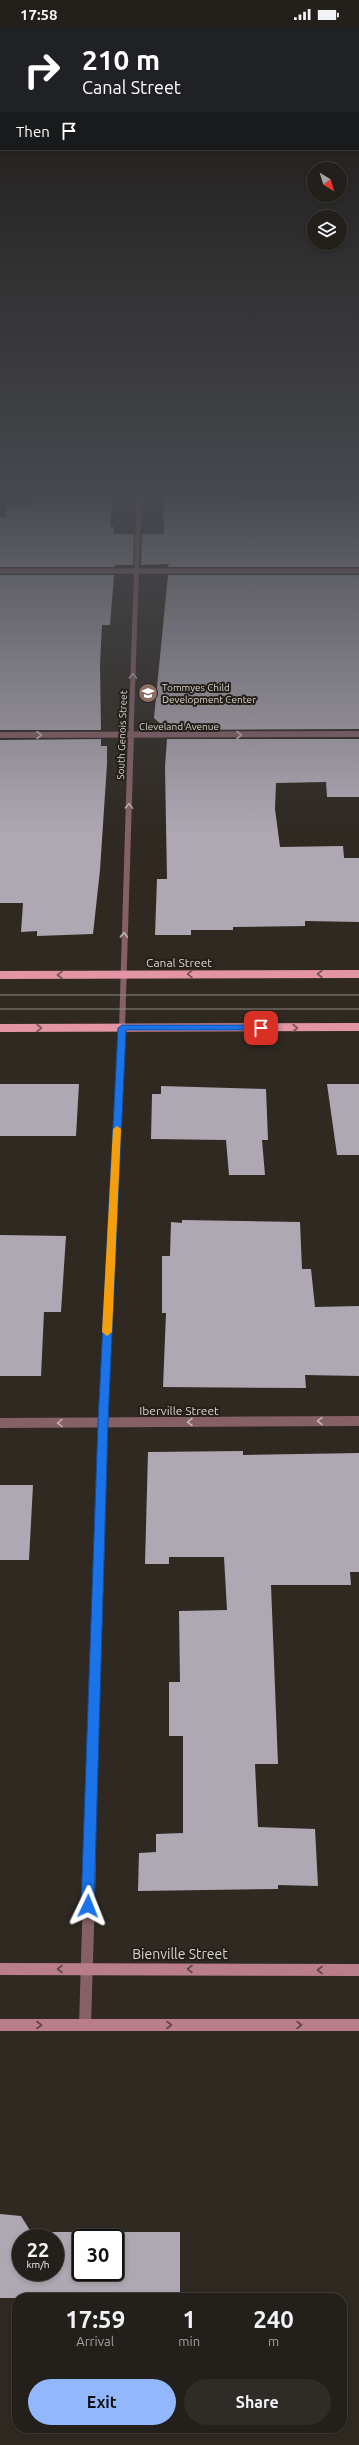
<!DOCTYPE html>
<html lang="en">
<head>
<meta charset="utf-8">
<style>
	body { margin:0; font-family:Ubuntu,sans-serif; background:#2f2c27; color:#f1f3f6; height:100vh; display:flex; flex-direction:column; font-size:15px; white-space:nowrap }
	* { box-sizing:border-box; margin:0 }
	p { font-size:13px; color:#a3a2a2 }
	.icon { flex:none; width:22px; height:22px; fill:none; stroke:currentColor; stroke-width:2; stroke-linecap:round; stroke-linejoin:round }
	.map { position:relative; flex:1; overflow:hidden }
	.side { position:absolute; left:12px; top:2265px; width:335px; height:140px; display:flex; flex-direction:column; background:#231f1a; border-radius:16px; box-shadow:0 2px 6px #0003,0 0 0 1px #403d39 }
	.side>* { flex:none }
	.guide { position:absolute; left:0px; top:0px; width:359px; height:122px; box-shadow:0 2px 6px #0003,0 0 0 1px #403d39; background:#202124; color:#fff; overflow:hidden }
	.needle { width:26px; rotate:142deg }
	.buttons { position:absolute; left:307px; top:134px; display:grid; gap:8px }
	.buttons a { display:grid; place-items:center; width:40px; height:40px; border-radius:50%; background:#231f1a; box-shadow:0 2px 6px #0003,0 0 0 1px #403d39; font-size:20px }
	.speed { position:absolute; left:12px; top:2201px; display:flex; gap:8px; font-size:20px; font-weight:700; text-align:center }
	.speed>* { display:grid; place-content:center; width:52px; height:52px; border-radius:50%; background:#231f1a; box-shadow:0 2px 6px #0003,0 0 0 1px #403d39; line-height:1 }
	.speed small { font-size:10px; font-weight:400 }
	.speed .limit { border:2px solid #111; border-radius:6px; background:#fff; color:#111 }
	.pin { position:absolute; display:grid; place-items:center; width:34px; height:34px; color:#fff; margin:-17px; border-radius:8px; box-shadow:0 2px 6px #0006 }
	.me { position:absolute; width:44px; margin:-22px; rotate:2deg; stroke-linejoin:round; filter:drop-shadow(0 0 3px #0008) }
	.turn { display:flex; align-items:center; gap:14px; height:84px; padding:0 16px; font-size:18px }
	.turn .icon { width:52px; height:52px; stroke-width:2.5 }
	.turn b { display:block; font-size:28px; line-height:34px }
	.then { display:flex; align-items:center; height:38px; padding:0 16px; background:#0003; gap:8px; font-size:15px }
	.eta { display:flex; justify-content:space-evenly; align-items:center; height:68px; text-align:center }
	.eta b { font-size:24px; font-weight:700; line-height:28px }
	.action { display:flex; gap:8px; margin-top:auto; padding:8px 16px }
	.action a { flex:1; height:46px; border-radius:24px; background:#92b7fd; color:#111; font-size:16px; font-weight:700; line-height:46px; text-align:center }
	.action a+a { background:#2f2c27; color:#f1f3f6 }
	.status { display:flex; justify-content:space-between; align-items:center; height:28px; padding:0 20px; background:#231f1a; direction:ltr }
	.status svg { height:11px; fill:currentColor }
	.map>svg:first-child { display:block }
</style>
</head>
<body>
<div class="status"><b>17:58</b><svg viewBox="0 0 49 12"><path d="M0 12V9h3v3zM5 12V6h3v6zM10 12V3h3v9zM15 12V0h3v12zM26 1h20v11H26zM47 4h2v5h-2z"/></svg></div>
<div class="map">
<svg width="359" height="2417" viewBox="0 0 359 2417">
	<rect width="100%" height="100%" fill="#2f2922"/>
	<!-- building -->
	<path fill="#aea8b2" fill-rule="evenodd" d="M32,469H112L110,499H114V506H134L133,537H115V539H0V489H6L7,478H31Z
		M163,469H244V472L359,469V539H168L169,536L141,537L142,506H164Z
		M0,547H114L110,597H102L100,637L101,702H0Z
		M168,547H359V701L167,702L154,690Z
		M101,711V718H107V736L100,842L93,906L37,908V903L21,904L23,875H0V712Z
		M167,711H359V769H327L326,754L276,755L275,781L280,819L343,818L344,830H359V894L305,893V898L233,899V902H191V907H155L157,851H167L165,739Z
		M0,1056H79L76,1108H0Z
		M327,1056H359V1127H337Z
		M161,1058L266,1061L268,1112H262L265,1147H229L226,1112L151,1111L152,1066H161Z
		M182,1192L300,1194L302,1241H311L315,1279L359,1278V1348L305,1347L306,1360L163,1359L166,1285H162V1228H170L171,1194L182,1195Z
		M0,1207L66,1208L61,1284H44L41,1348H0Z
		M243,1423V1427L359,1425V1544H350L351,1557H271L278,1736H255L258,1799L315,1801L318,1858L278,1857V1861L138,1863L139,1825L156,1824V1806L183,1805V1708H169V1654H180L179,1583L227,1582L224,1529H169V1536H145L148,1424Z
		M0,1457H33L29,1532H0Z
		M0,2186L21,2188L31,2204H180V2270H0ZM21,2210H55V2244H21ZM81,2210H115V2244H81Z"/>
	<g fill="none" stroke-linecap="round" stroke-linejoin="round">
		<!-- street-far4 -->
		<path stroke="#866067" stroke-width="5" d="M0,543H359
			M131,706L139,469"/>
		<!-- street-far3 -->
		<path stroke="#866067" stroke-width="6" d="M0,707L359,706
			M122,1001L131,705"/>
		<!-- street-far2 -->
		<path stroke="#866067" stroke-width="8" d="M104,1372L122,1000"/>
		<!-- street-far1 -->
		<path stroke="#866067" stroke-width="10" d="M0,1395L359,1393
			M90,1836L104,1371"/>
		<!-- street -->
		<path stroke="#866067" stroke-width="12" d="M85,1997L90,1835"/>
		<!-- secondary -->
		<path stroke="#ba7e8a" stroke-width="12" d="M0,1941L359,1942
			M0,1997H359"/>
		<!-- primary -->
		<path stroke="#e394a5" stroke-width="8" d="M0,947L359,946
			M0,1000L359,999"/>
		<!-- tram -->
		<path stroke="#8e8984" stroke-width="1" d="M0,967H359
			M0,981H359"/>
	</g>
	<!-- one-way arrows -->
	<defs><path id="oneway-chevron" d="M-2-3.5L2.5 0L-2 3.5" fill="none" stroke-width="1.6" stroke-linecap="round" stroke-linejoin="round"/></defs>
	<g stroke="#bfb1b0">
		<use href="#oneway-chevron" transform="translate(133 648) rotate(-88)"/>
		<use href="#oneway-chevron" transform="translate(39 707)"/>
		<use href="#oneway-chevron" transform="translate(239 707)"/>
		<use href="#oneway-chevron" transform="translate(129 778) rotate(-88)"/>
		<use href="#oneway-chevron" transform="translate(124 907) rotate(-88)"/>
		<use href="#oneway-chevron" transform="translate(320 1393) rotate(180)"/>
		<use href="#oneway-chevron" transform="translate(190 1394) rotate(180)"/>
		<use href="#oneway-chevron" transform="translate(60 1395) rotate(179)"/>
	</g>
	<g stroke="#7a5458">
		<use href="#oneway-chevron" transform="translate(190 946) rotate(180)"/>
		<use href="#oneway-chevron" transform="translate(320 946) rotate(180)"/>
		<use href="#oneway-chevron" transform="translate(60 947) rotate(180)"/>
		<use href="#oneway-chevron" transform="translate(39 1000)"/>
		<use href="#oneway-chevron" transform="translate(295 1000)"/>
	</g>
	<g stroke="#614546">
		<use href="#oneway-chevron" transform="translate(60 1941) rotate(180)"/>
		<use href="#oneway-chevron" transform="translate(190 1941) rotate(-180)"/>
		<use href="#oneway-chevron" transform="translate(320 1942) rotate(-180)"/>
		<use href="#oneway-chevron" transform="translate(39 1997)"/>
		<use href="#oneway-chevron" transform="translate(169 1997)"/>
		<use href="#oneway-chevron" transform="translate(299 1997)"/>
	</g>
	<!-- sky -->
	<linearGradient id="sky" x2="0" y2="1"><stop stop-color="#1a1713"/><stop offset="0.58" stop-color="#47494f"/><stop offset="1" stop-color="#47494f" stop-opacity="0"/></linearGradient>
	<rect width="359" height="807" fill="url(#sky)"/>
	<!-- route -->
	<path fill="#1a73e8" stroke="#114b97" d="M122,997H261L265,1000L261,1002H126L108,1394L94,1878L92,1883L88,1885L83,1883L81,1878L98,1394L118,1000Z"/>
	<!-- slow -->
	<path fill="#f59e0b" d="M117,1098L121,1101L112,1304L107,1308L102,1304L113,1101Z"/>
	<!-- icons -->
	<defs>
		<symbol id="school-disc" viewBox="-11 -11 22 22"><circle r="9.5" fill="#8d6e63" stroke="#251f19"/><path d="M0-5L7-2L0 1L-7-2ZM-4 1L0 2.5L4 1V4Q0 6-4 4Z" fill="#fff"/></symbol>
	</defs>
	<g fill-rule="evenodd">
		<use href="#school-disc" x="137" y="654" width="22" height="22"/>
	</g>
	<g text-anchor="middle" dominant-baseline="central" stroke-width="4" stroke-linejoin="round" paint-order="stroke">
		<!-- far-poi labels -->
		<g font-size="10" fill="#d8d4d0" stroke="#251f19" text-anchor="start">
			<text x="162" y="659">Tommyes Child<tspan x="162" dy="12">Development Center</tspan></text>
		</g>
		<!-- far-street labels -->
		<g font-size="10" fill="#d8d4d0" stroke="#251f19">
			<text x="179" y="698">Cleveland Avenue</text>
			<text transform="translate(122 707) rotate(-88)">South Genois Street</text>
		</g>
		<!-- street labels -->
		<g font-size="12" fill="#d8d4d0" stroke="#251f19">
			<text x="179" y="934">Canal Street</text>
			<text x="179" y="1382">Iberville Street</text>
		</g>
		<!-- near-street labels -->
		<g font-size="14" fill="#d8d4d0" stroke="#251f19">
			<text x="180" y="1926">Bienville Street</text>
		</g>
	</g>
</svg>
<div class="buttons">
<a><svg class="needle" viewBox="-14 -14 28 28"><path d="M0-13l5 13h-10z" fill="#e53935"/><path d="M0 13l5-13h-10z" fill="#a3a2a2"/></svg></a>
<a><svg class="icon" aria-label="layers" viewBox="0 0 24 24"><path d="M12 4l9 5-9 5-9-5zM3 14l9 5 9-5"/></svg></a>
</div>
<div class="speed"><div>22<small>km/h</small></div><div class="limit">30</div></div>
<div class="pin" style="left:261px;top:1000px;background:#d93025"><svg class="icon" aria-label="arrive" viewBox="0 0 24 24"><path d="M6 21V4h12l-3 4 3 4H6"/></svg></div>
<svg class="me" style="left:88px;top:1878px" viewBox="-20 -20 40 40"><path d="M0-17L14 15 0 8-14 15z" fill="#1a73e8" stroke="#fff" stroke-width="4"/></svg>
<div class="guide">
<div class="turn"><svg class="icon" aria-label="right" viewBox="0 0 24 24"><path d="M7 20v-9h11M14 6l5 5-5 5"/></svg><div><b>210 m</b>Canal Street</div></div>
<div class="then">Then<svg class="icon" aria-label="arrive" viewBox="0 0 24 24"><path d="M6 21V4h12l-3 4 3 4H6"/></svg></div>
</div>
<section class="side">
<div class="eta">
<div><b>17:59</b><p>Arrival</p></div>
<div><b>1</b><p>min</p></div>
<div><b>240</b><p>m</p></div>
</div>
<div class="action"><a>Exit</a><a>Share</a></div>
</section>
</div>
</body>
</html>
